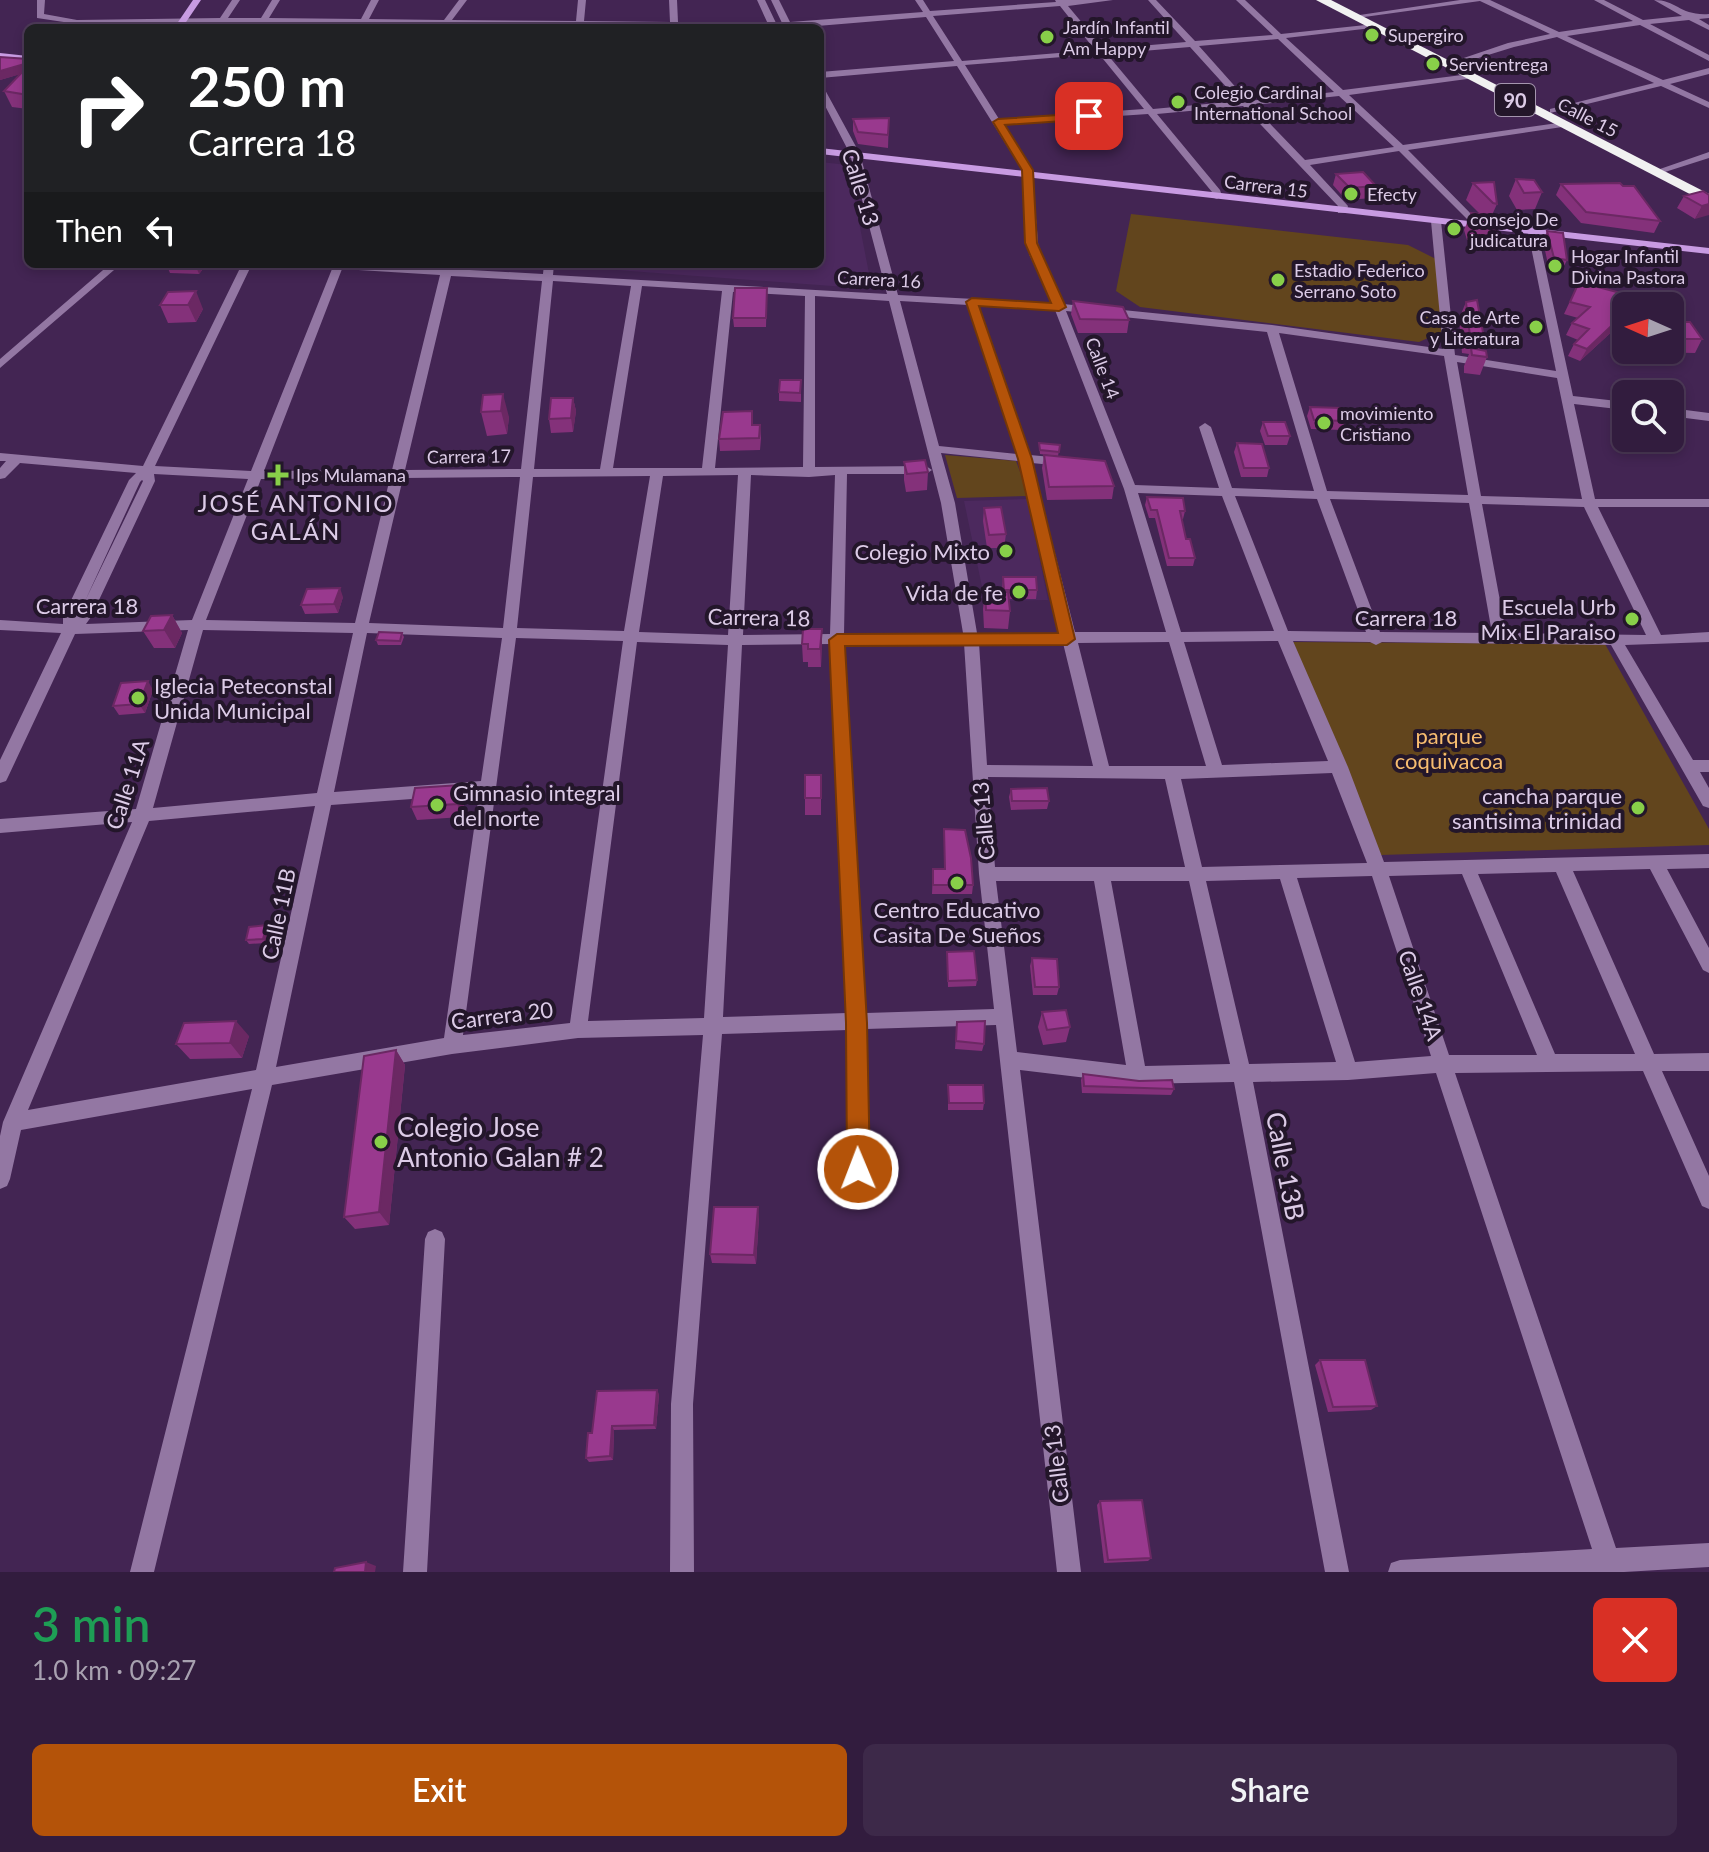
<!DOCTYPE html>
<html lang="en">
<head>
<meta charset="utf-8">
<style>
	body { margin:0; font-family:Lato,sans-serif; background:#3d2949; color:#f1f3f6; height:100vh; display:flex; flex-direction:column; font-size:30px; white-space:nowrap }
	* { box-sizing:border-box; margin:0 }
	p { font-size:26px; color:#a8a1b0 }
	.icon { flex:none; width:44px; height:44px; fill:none; stroke:currentColor; stroke-width:2; stroke-linecap:round; stroke-linejoin:round }
	.map { position:relative; height:1572px; overflow:hidden }
	.sheet { display:flex; flex-direction:column; background:#321c3e; flex:1 }
	.sheet>* { flex:none }
	.guide { position:absolute; left:24px; top:24px; width:800px; height:244px; border-radius:12px; box-shadow:0 4px 12px #0003,0 0 0 2px #4d3a58; background:#202124; color:#fff; overflow:hidden }
	.needle { width:52px; rotate:273deg }
	.fabs { position:absolute; left:1612px; top:292px; display:grid; gap:16px }
	.fabs a { display:grid; place-items:center; width:72px; height:72px; border-radius:12px; background:#321c3e; box-shadow:0 4px 12px #0003,0 0 0 2px #4d3a58; font-size:40px }
	.pin { position:absolute; display:grid; place-items:center; width:68px; height:68px; color:#fff; margin:-34px; border-radius:16px; box-shadow:0 4px 12px #0006 }
	.me { position:absolute; width:88px; margin:-44px; rotate:359deg; stroke-linejoin:round; filter:drop-shadow(0 0 6px #0008) }
	.turn { display:flex; align-items:center; gap:28px; height:168px; padding:0 32px; font-size:36px }
	.turn .icon { width:104px; height:104px; stroke-width:2.5 }
	.turn b { display:block; font-size:56px; line-height:68px }
	.then { display:flex; align-items:center; height:76px; padding:0 32px; background:#0003; gap:16px; font-size:30px }
	.round { display:grid; place-items:center; flex:none; width:84px; height:84px; border-radius:12px; background:#3d2949 }
	.headline { display:flex; align-items:center; justify-content:space-between; height:136px; padding:0 32px }
	h1 { font-size:48px; font-weight:600; line-height:60px; color:#1e9e55 }
	.cta { display:flex; gap:16px; margin-top:auto; padding:16px 32px }
	.cta a { flex:1; height:92px; border-radius:12px; background:#b45309; color:#fff; font-size:32px; font-weight:600; line-height:92px; text-align:center }
	.cta a+a { background:#3d2949; color:#f1f3f6 }
	.map>svg:first-child { display:block }
</style>
</head>
<body>
<div class="map">
<svg width="1709" height="1572" viewBox="0 0 1709 1572">
	<rect width="100%" height="100%" fill="#432553"/>
	<!-- built -->
	<path fill="#4c295e" d="M820,162L848,165L872,289L603,269L606,264H820Z
		M1027,499L1048,600L985,601L964,501Z"/>
	<!-- green -->
	<path fill="#62451d" d="M1131,214L1408,245L1436,259L1444,331L1419,342L1140,307L1116,291Z
		M945,455L1016,461L1029,496L957,498Z
		M1289,642L1605,644L1709,829V845L1381,855Z"/>
	<g fill="none" stroke-linecap="round" stroke-linejoin="round">
		<!-- street -->
		<path fill="#9377a3" fill-rule="evenodd" d="M37,0H45L44,14L77,20L220,18L232,0H240L228,18H261L272,0H280L269,18L361,19L371,0H379L369,19L444,20L459,0H467L452,20L576,21L578,0H586L584,21L670,22L669,0H677L678,22L768,24L757,0H765L776,23H782L771,0H779L790,22L923,12L915,0H923L930,11L1056,2L1055,0H1113L1068,6L1104,49L1186,42L1148,0H1156L1195,41L1273,35L1236,0H1245L1281,34L1375,24L1372,28L1286,38L1343,90L1470,74L1471,76L1467,79L1349,95L1403,145L1565,122L1567,124L1562,127L1408,150L1480,223V227L1476,228L1399,151L1310,165L1348,206L1346,213H1338V206L1243,106L1157,114L1220,190L1222,196L1217,199L1214,198L1212,192L1148,114L1003,124L1032,170L1039,254L1063,304L1272,325L1443,349L1431,221L1436,218L1441,221L1455,355L1556,371L1527,227L1536,225L1573,396L1626,402V410L1574,404L1595,499H1709V507H1598L1661,635L1709,632V642L1625,645L1693,760H1709V772H1700L1709,788V808L1703,806L1611,645L1382,642L1376,645L1370,642L1293,641L1348,767L1384,862L1709,854V868L1667,869L1709,948V973L1703,970L1650,869L1573,871L1654,1054L1709,1053V1071H1662L1709,1176V1209L1702,1206L1643,1071L1455,1073L1616,1548L1709,1543V1567L1624,1572H1388L1391,1563L1400,1560L1592,1549L1436,1073L1348,1080L1253,1082L1349,1572H1325L1234,1082L1137,1084L1020,1070L1081,1572H1057L996,1025L866,1029L868,1169L865,1176L858,1179L851,1176L848,1169V1030L722,1034L693,1404L694,1572H670L671,1404L703,1035L578,1038L452,1054L272,1085L154,1572H130L252,1089L21,1130L10,1179L7,1186L0,1189V1136L3,1122L132,822L0,833V819L136,809L188,630L75,634L8,777L6,781L0,783V760L61,633L0,630V620L63,624V617L129,480L136,473L20,463L5,478L0,479V468L6,461H0V453L143,466L242,264H252L155,466L251,471L332,269L304,267L299,264L442,269L443,264H453L452,269L543,274L544,264H554L553,275L887,294L850,154L820,96V85L824,88L860,154L898,295L1052,303L1029,254L1022,170L957,66L820,78V72L954,61L926,17L793,28H575L449,25L446,28H440L441,24H367L364,28H358L359,24L266,22L262,28L256,26L258,22L225,23L221,28H215L217,23L77,24L37,18ZM1060,6L1095,50L962,61L933,16ZM1278,39L1334,92L1248,101L1199,46ZM1190,47L1239,101L1153,109L1107,54ZM1099,54L1144,109L999,119L965,65ZM1339,96L1394,147L1305,160L1252,105ZM342,269L440,275L392,470L264,471ZM451,276L542,281L521,469L405,470ZM553,281L631,286L600,469H534ZM642,286L722,291L702,468H613ZM733,292L805,296L803,467L715,468ZM815,296L889,301L941,503L963,633L844,634L847,474H926L932,470L926,466L815,467ZM900,301L968,305L1017,454L939,446ZM979,306L1055,310L1124,489L1166,632H1075L1032,463L1062,466L1068,462L1062,458L1030,455ZM1066,311L1267,332L1314,491L1232,488L1211,427L1205,423L1199,427L1219,488L1135,485ZM1279,333L1444,356L1468,495L1327,491ZM1457,362L1557,378L1582,499L1481,496ZM941,453L1019,461L1061,633H977L955,503ZM154,474L248,479L192,620L86,624L91,617L155,481ZM738,475L728,635L639,632L663,476ZM751,475L809,477L835,475L830,634L743,635ZM650,476L624,631L517,628L533,477ZM520,477L503,628L369,623L403,478ZM390,478L355,623L206,620L261,479ZM142,480L143,481L85,601L140,482ZM1138,493L1222,496L1274,631L1181,632ZM1235,496L1317,499L1366,632L1288,631ZM1330,499L1469,503L1492,633L1380,632ZM1482,504L1584,507L1646,635L1506,633ZM203,630L353,633L317,793L153,808ZM367,633L502,638L481,781L334,792ZM516,638L623,641L570,1023L463,1035ZM1278,641L1328,761L1222,765L1184,642ZM637,642L728,645L704,1018L588,1021ZM1169,642L1206,766H1109L1078,643ZM964,643L979,874L994,1009L866,1013L844,644ZM979,643H1063L1093,766L987,765ZM830,644L847,1013L723,1017L742,645ZM1332,773L1367,863L1202,867L1181,779ZM988,777L1165,779L1185,867H995ZM479,794L444,1038L276,1067L331,805ZM315,806L256,1070L28,1110L149,821ZM1556,872L1635,1054H1555L1478,874ZM1462,874L1537,1055H1449L1389,876ZM1372,876L1431,1056L1355,1062L1297,878ZM1280,879L1336,1062L1249,1064L1206,881ZM996,881H1094L1126,1065L1017,1052ZM1111,881H1189L1230,1064L1145,1066Z
			M1460,0H1490L1559,32L1633,21L1594,0H1604L1643,20L1682,16L1654,0C1677,0 1680,16 1709,14V18L1699,19L1709,25V30L1689,20L1650,24L1709,55V61L1640,25L1567,36L1663,80L1709,68V74L1670,84L1709,102V108L1661,86L1550,113V109L1654,83L1557,37L1514,47L1446,68V64L1508,43L1550,34L1480,1L1357,18L1353,16Z
			M1709,152V158L1665,172L1660,169Z
			M110,264H121L0,368V359Z
			M1670,408L1709,413V421L1670,416Z
			M435,1229L442,1232L445,1239L427,1572H403L425,1239L428,1232Z"/>
		<!-- secondary -->
		<path fill="#c89be2" fill-rule="evenodd" d="M193,0H201L182,28H174Z
			M0,53L28,56V62L0,57Z
			M820,148L1709,248V254L820,154Z"/>
		<!-- highway -->
		<path fill="#f1f1f1" fill-rule="evenodd" d="M1316,0H1331L1709,194V204Z"/>
	</g>
	<!-- wall -->
	<path fill="#84317a" d="M0,57L28,59V109L12,107L4,91L20,74L0,80Z
		M889,118L888,148L858,144L853,131V119Z
		M1336,174L1376,186L1373,198L1346,200L1333,185Z
		M1516,179L1542,192L1535,209L1517,210L1509,196Z
		M1473,183L1497,204L1492,215L1500,225L1493,242L1467,240L1464,230L1471,213L1480,214L1466,200Z
		M1561,184L1660,221L1654,233L1581,223L1556,195Z
		M1709,195L1695,219L1677,208L1684,196Z
		M1547,231L1567,260L1562,270L1549,269L1543,241Z
		M166,264H207L199,274L170,273Z
		M1579,282L1618,326L1580,361L1568,356L1574,344L1578,340L1566,335L1572,323L1578,318L1564,314Z
		M767,288L766,327H734L733,318Z
		M168,292L203,309L196,322L168,323L160,305Z
		M1073,301L1129,320L1127,333H1078L1071,314Z
		M1466,302L1484,338L1479,350L1487,357L1480,375L1464,373V366L1469,354L1462,353L1459,319Z
		M1670,322L1702,339L1695,353L1645,352L1644,350H1670Z
		M801,380V402L779,401V392Z
		M483,395L509,417L507,434L487,436L481,412Z
		M573,398L576,411L573,432L551,433L549,419Z
		M1310,407L1345,421L1342,430L1311,429L1307,416Z
		M1263,422L1290,436L1287,445H1265L1260,431Z
		M760,425L761,438L760,450L720,451L719,439Z
		M1039,443L1060,445L1058,456L1040,454Z
		M1237,443L1269,468L1267,477H1241L1234,452Z
		M1044,455L1114,486L1112,499L1047,500L1042,468Z
		M904,462L928,472L927,490L906,492L904,480Z
		M1147,497L1185,511L1183,519H1181L1186,539L1195,558L1193,566H1167L1155,518H1149L1145,505Z
		M984,508L1006,534L1004,548H987L983,521Z
		M1003,577L1037,590L1036,599H1009L1010,611L1008,629L984,628L983,609L985,591H1002Z
		M343,597L338,613L305,614L301,605Z
		M172,615L182,633L175,648H154L143,631Z
		M822,629L821,667H808V662H803L802,644Z
		M402,633L404,637L401,645H378L376,640Z
		M153,690L145,713L119,715L113,706Z
		M821,775V815H805V798Z
		M460,785L465,798L462,817L417,820L411,807Z
		M1011,789L1049,801L1047,809L1011,810L1009,797Z
		M944,829L973,885L972,894H932L933,869H944Z
		M269,929L266,943L249,944L246,940Z
		M947,952L977,980L976,986L948,987Z
		M1032,958L1059,987L1057,995H1033L1030,966Z
		M1042,1012L1070,1027L1066,1042L1043,1045L1038,1027Z
		M957,1022L984,1044L982,1051L955,1049Z
		M249,1036L242,1058L190,1059L176,1044Z
		M396,1050L405,1065L389,1225L355,1229L344,1217Z
		M1083,1074L1174,1089L1171,1095L1082,1093L1081,1080Z
		M948,1085L984,1103L983,1110H948Z
		M759,1217L756,1264L712,1263L710,1254Z
		M1320,1360L1377,1406L1371,1410L1328,1412L1315,1365Z
		M659,1394L656,1429L614,1430L613,1460L589,1462L586,1458L592,1433Z
		M1100,1501L1151,1558L1148,1561L1104,1563L1097,1505Z"/>
	<!-- shaded-wall -->
	<path fill="#6b2863" d="M28,63V72L0,80V71Z
		M1709,204V215L1695,219L1702,206Z
		M195,264H207L199,274Z
		M196,291L203,309L196,322L188,305Z
		M1624,314L1618,326L1580,361L1587,349Z
		M503,394L509,417L507,434L501,411Z
		M573,398L576,411L573,432L571,418Z
		M340,588L343,597L338,613L334,604Z
		M172,615L182,633L175,648L164,630Z
		M822,629V647L821,667L820,649Z
		M148,681L153,690L145,713L139,704Z
		M460,785L465,798L462,817L457,804Z
		M267,925L269,929L266,943L263,939Z
		M236,1021L249,1036L242,1058L230,1043Z
		M396,1050L405,1065L389,1225L379,1212Z
		M758,1207L759,1217L756,1264L754,1255Z
		M657,1390L659,1394L656,1429L654,1425Z
		M612,1426L614,1430L613,1460L610,1456Z
		M366,1562L376,1566L375,1572H365Z"/>
	<!-- building -->
	<path fill="#99398e" stroke="#6b2863" stroke-width="2" d="M0,57L28,59V63L0,71Z
		M28,66V95L4,91Z
		M889,118L888,135L858,132L853,119Z
		M1363,172L1376,186L1350,188L1336,174Z
		M1516,179L1534,180L1542,192L1524,193Z
		M1494,182L1497,204L1493,203L1473,183Z
		M1620,183L1623,186H1634L1660,221L1586,212L1561,184Z
		M1703,191L1709,195V204L1702,206L1684,196Z
		M1471,213L1499,216L1500,225L1474,223Z
		M1547,231L1563,233L1567,260L1554,258Z
		M1579,282L1632,296L1627,306H1626L1624,314L1587,349L1574,344L1589,329L1572,323L1590,307L1570,302Z
		M735,288H767L766,318H733Z
		M196,291L188,305H160L168,292Z
		M1477,300L1484,338L1470,336L1466,302Z
		M1073,301L1123,307L1129,320L1080,319Z
		M1670,322H1690L1702,339H1670Z
		M1471,348L1486,351L1487,357L1472,355Z
		M780,380H801L800,393L779,392Z
		M503,394L501,411L481,412L483,395Z
		M551,398H573L571,418L549,419Z
		M1310,407L1341,408L1345,421L1314,420Z
		M752,411V425H760L759,438L719,439L723,412Z
		M1263,422H1285L1290,436H1268Z
		M1039,443L1060,445L1059,452L1040,450Z
		M1237,443L1262,444L1269,468H1244Z
		M1044,455L1105,461L1114,486L1049,487Z
		M925,460L928,472L907,474L904,462Z
		M1147,497L1183,498L1185,511H1180L1186,539H1190L1195,558H1169L1157,510H1151Z
		M1001,507L1006,534L989,535L984,508Z
		M1003,577H1036L1037,590H1004Z
		M340,588L334,604L301,605L307,589Z
		M985,591L1008,592L1010,611L986,610Z
		M172,615L164,630L143,631L151,616Z
		M803,629H822L820,649H808V644H802Z
		M379,632L402,633L400,641L376,640Z
		M148,681L139,704L113,706L121,683Z
		M805,775H821V798H805Z
		M460,785L457,804L411,807L415,788Z
		M1047,788L1049,801H1012L1011,789Z
		M944,829L965,830L971,858L973,885H933V869H945Z
		M267,925L263,939L246,940L249,927Z
		M974,951L977,980L948,981L947,952Z
		M1032,958L1057,959L1059,987H1035Z
		M1066,1010L1070,1027L1047,1030L1042,1012Z
		M236,1021L230,1043L176,1044L184,1023Z
		M985,1021L984,1044L956,1041L957,1022Z
		M396,1050L379,1212L344,1217L364,1056Z
		M1083,1074L1139,1081L1172,1080L1174,1089L1084,1086Z
		M948,1085H983L984,1103H949Z
		M714,1207H758L754,1255L710,1254Z
		M1320,1360H1365L1377,1406L1333,1407Z
		M657,1390L654,1425L612,1426L610,1456L586,1458L588,1433H592L597,1391Z
		M1142,1500L1151,1558L1108,1560L1100,1501Z
		M366,1562L365,1572H334L335,1568Z"/>
	<!-- route -->
	<path fill="#b45309" stroke="#753606" stroke-width="2" d="M1089,113L1093,114V119L1005,125L1033,170L1037,243L1066,307L1059,311L979,306L1032,459L1075,639L1067,645L845,646L867,1023L870,1169L866,1177L858,1180L850,1177L847,1169L846,1023L829,640L837,634L1058,633L1018,459L966,302L972,298L1051,303L1025,243L1022,170L993,122L998,119Z"/>
	<!-- markers -->
	<g fill="#88cf49" stroke="#23162a" stroke-width="3">
		<circle cx="1372" cy="35" r="8"/>
		<circle cx="1047" cy="37" r="8"/>
		<circle cx="1433" cy="64" r="8"/>
		<circle cx="1178" cy="102" r="8"/>
		<circle cx="1351" cy="194" r="8"/>
		<circle cx="1454" cy="229" r="8"/>
		<circle cx="1555" cy="266" r="8"/>
		<circle cx="1278" cy="280" r="8"/>
		<circle cx="1536" cy="327" r="8"/>
		<circle cx="1324" cy="423" r="8"/>
		<path d="M274 463h8v8h8v8h-8v8h-8v-8h-8v-8h8z"/>
		<circle cx="1006" cy="551" r="8"/>
		<circle cx="1019" cy="592" r="8"/>
		<circle cx="1632" cy="619" r="8"/>
		<circle cx="138" cy="698" r="8"/>
		<circle cx="437" cy="805" r="8"/>
		<circle cx="1638" cy="808" r="8"/>
		<circle cx="957" cy="883" r="8"/>
		<circle cx="381" cy="1142" r="8"/>
	</g>
	<g text-anchor="middle" dominant-baseline="central" stroke-width="8" stroke-linejoin="round" paint-order="stroke">
		<!-- far-poi labels -->
		<g font-size="18" fill="#dccbe7" stroke="#23162a" text-anchor="start">
			<text x="1063" y="27">Jardín Infantil<tspan x="1063" dy="21">Am Happy</tspan></text>
			<text x="1388" y="35">Supergiro</text>
			<text x="1449" y="64">Servientrega</text>
			<text x="1194" y="92">Colegio Cardinal<tspan x="1194" dy="21">International School</tspan></text>
			<text x="1367" y="194">Efecty</text>
			<text x="1470" y="219">consejo De<tspan x="1470" dy="21">judicatura</tspan></text>
			<text x="1571" y="256">Hogar Infantil<tspan x="1571" dy="21">Divina Pastora</tspan></text>
			<text x="1294" y="270">Estadio Federico<tspan x="1294" dy="21">Serrano Soto</tspan></text>
			<text x="1520" y="317" text-anchor="end">Casa de Arte<tspan x="1520" dy="21">y Literatura</tspan></text>
			<text x="1340" y="413">movimiento<tspan x="1340" dy="21">Cristiano</tspan></text>
			<text x="296" y="475">Ips Mulamana</text>
		</g>
		<!-- far-street labels -->
		<g font-size="18" fill="#dccbe7" stroke="#23162a">
			<text transform="translate(1588 117) rotate(27)">Calle 15</text>
			<text transform="translate(1266 186) rotate(7)">Carrera 15</text>
			<text transform="translate(879 279) rotate(3)">Carrera 16</text>
			<text transform="translate(1103 368) rotate(69)">Calle 14</text>
			<text transform="translate(469 456) rotate(-1)">Carrera 17</text>
		</g>
		<!-- shield labels -->
		<rect fill="#23162a" stroke="#a495ae" stroke-width="2" x="1495" y="84" width="40" height="32" rx="6"/>
		<g font-size="20" font-weight="bold" fill="#dccbe7">
			<text x="1515" y="100">90</text>
		</g>
		<!-- street labels -->
		<g font-size="22" fill="#dccbe7" stroke="#23162a">
			<text transform="translate(861 187) rotate(73)">Calle 13</text>
			<text x="87" y="605">Carrera 18</text>
			<text transform="translate(759 617) rotate(1)">Carrera 18</text>
			<text x="1406" y="617">Carrera 18</text>
			<text transform="translate(127 784) rotate(-72)">Calle 11A</text>
			<text transform="translate(983 821) rotate(-95)">Calle 13</text>
			<text transform="translate(278 914) rotate(-78)">Calle 11B</text>
			<text transform="translate(1421 995) rotate(71)">Calle 14A</text>
			<text transform="translate(502 1015) rotate(-7)">Carrera 20</text>
			<text transform="translate(1056 1464) rotate(-97)">Calle 13</text>
		</g>
		<!-- poi labels -->
		<g font-size="22" fill="#dccbe7" stroke="#23162a" text-anchor="end">
			<text x="990" y="551">Colegio Mixto</text>
			<text x="1003" y="592">Vida de fe</text>
			<text x="1616" y="606">Escuela Urb<tspan x="1616" dy="25">Mix El Paraiso</tspan></text>
			<text x="154" y="685" text-anchor="start">Iglecia Peteconstal<tspan x="154" dy="25">Unida Municipal</tspan></text>
			<text x="453" y="792" text-anchor="start">Gimnasio integral<tspan x="453" dy="25">del norte</tspan></text>
			<text x="1622" y="795">cancha parque<tspan x="1622" dy="25">santisima trinidad</tspan></text>
			<text x="957" y="909" text-anchor="middle">Centro Educativo<tspan x="957" dy="25">Casita De Sueños</tspan></text>
		</g>
		<!-- park labels -->
		<g font-size="22" fill="#f8bd70" stroke="#23162a">
			<text x="1449" y="735">parque<tspan x="1449" dy="25">coquivacoa</tspan></text>
		</g>
		<!-- neighbourhood labels -->
		<g font-size="24" letter-spacing="2" fill="#dccbe7" stroke="#23162a">
			<text x="296" y="502">JOSÉ ANTONIO<tspan x="296" dy="28">GALÁN</tspan></text>
		</g>
		<!-- near-poi labels -->
		<g font-size="26" fill="#dccbe7" stroke="#23162a" text-anchor="start">
			<text x="397" y="1127">Colegio Jose<tspan x="397" dy="30">Antonio Galan # 2</tspan></text>
		</g>
		<!-- near-street labels -->
		<g font-size="26" fill="#dccbe7" stroke="#23162a">
			<text transform="translate(1286 1166) rotate(79)">Calle 13B</text>
		</g>
	</g>
</svg>
<div class="fabs">
<a><svg class="needle" viewBox="-14 -14 28 28"><path d="M0-13l5 13h-10z" fill="#e53935"/><path d="M0 13l5-13h-10z" fill="#a8a1b0"/></svg></a>
<a><svg class="icon" aria-label="search" viewBox="0 0 24 24"><circle cx="10" cy="10" r="6"/><path d="M15 15l6 6"/></svg></a>
</div>
<div class="pin" style="left:1089px;top:116px;background:#d93025"><svg class="icon" aria-label="arrive" viewBox="0 0 24 24"><path d="M6 21V4h12l-3 4 3 4H6"/></svg></div>
<svg class="me" style="left:858px;top:1169px" viewBox="-20 -20 40 40"><circle r="17" fill="#b45309" stroke="#fff" stroke-width="3"/><path d="M0-11L8 9 0 5-8 9z" fill="#fff"/></svg>
<div class="guide">
<div class="turn"><svg class="icon" aria-label="right" viewBox="0 0 24 24"><path d="M7 20v-9h11M14 6l5 5-5 5"/></svg><div><b>250 m</b>Carrera 18</div></div>
<div class="then">Then<svg class="icon" aria-label="left" viewBox="0 0 24 24"><path d="M17 20v-9H6M10 6l-5 5 5 5"/></svg></div>
</div>
</div>
<section class="sheet">
<div class="headline"><div><h1>3 min</h1><p>1.0 km · 09:27</p></div><a class="round" style="background:#d93025;color:#fff"><svg class="icon" aria-label="close" viewBox="0 0 24 24"><path d="M6 6l12 12M18 6L6 18"/></svg></a></div>
<div class="cta"><a>Exit</a><a>Share</a></div>
</section>
</body>
</html>
